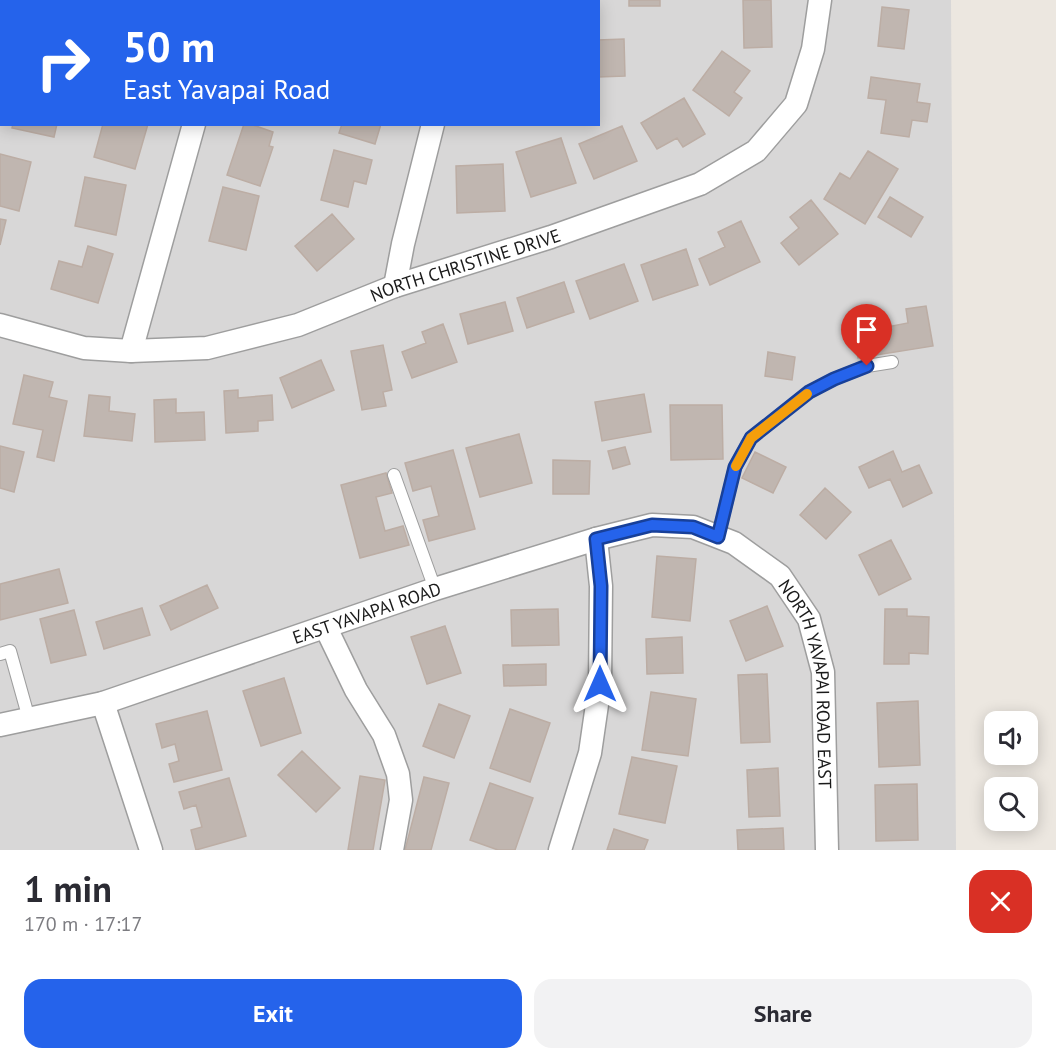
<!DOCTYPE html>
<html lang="en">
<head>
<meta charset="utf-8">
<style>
	body { margin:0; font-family:"PT Sans",sans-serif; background:#f2f2f3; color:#2b2b33; height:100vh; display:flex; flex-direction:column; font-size:22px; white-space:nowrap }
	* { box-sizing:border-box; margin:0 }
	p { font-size:20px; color:#7c7c81 }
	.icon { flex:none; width:33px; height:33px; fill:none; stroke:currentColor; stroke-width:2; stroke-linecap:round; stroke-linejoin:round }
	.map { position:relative; height:850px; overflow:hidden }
	.drawer { display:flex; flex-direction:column; background:#fff; flex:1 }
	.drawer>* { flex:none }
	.hud { position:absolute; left:0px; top:0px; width:600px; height:126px; box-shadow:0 3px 15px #0003; background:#2563eb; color:#fff; overflow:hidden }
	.controls { position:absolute; left:984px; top:711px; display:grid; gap:12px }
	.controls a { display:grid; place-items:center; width:54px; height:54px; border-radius:12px; background:#fff; box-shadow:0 3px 15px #0003; font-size:30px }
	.pin { position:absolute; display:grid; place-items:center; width:51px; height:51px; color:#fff; margin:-62px -26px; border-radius:50% 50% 50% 0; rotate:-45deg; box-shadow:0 0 6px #0007 }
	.pin .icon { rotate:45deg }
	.me { position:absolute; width:66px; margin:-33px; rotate:0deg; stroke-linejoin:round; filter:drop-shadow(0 0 4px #0008) }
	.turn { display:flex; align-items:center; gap:21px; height:126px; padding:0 24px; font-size:27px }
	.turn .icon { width:78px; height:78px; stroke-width:2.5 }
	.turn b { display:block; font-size:42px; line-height:51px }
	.round { display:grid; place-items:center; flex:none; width:63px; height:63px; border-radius:18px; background:#f2f2f3 }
	.head { display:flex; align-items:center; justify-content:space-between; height:102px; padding:0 24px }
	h1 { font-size:36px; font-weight:700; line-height:45px }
	.cta { display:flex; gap:12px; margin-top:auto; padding:12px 24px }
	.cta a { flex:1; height:69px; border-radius:18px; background:#2563eb; color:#fff; font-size:24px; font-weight:700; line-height:69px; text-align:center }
	.cta a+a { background:#f2f2f3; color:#2b2b33 }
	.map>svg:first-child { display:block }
</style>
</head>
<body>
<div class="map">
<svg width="1056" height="850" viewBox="0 0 1056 850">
	<rect width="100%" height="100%" fill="#ece7e0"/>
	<!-- residential -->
	<path fill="#d8d7d7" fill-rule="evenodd" d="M0,0H951L956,850H0ZM2,2H598V124H2Z"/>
	<!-- building -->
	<path fill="#c0b6b0" stroke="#bcada4" stroke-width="1.5" d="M271,0H315L320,2H271Z
		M629,0H660V6H629Z
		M743,0H771L772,47L744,48Z
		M882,7L909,10L904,49L878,46Z
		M624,39L625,76L598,77V40Z
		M722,51L750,71L734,92L742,98L729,116L693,90Z
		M871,77L920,84L917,102L930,104L927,122L912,120L909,137L881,133L886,100L868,98Z
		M684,98L705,134L683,147L677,138L657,149L641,123Z
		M13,124H57L54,137L12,128Z
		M103,124H148L135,169L94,157Z
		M244,124H250L273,132L269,146L273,147L260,186L227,175Z
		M342,124H381L375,144L339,133Z
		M622,126L637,161L594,179L579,144Z
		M561,138L576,183L531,197L516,152Z
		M334,150L372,160L366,184L354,181L348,207L321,200Z
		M868,151L898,169L865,224L824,199L840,173L850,179Z
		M0,154L31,162L19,211L0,206Z
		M503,164L505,211L457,213L456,166Z
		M85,177L126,185L116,235L75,226Z
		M223,187L259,196L246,250L209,241Z
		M890,197L923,217L911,237L878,217Z
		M811,200L838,234L799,265L781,243L799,228L790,217Z
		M332,214L354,239L317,271L295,246Z
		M0,219L6,220L0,245Z
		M741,221L760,262L710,285L699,259L725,247L718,232Z
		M88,246L113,254L98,303L51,289L59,261L82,267Z
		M686,249L698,285L653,300L641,265Z
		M624,264L638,301L590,319L576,281Z
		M564,282L574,312L527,328L517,298Z
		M505,302L513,331L468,344L460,314Z
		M926,306L933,346L858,358L852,323L881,318L882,328L908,323L906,309Z
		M443,324L457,362L412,378L402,352L426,343L422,332Z
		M383,345L392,390L383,392L386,406L362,410L351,351Z
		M768,352L795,357L792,380L765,376Z
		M321,360L334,390L292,408L280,378Z
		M24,375L53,382L49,397L67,401L54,461L37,457L43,430L13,424Z
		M238,390V398L272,395L273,420L258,421V431L226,433L224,391Z
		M644,394L651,432L602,441L595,402Z
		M89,395L110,397L109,411L135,414L132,441L84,436Z
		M176,399V413L204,412L205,440L155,442L154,400Z
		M670,405H722L723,459L671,460Z
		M519,434L532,483L480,497L466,448Z
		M0,446L24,452L14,492L0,488Z
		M625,447L630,464L613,469L608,451Z
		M453,450L475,529L429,541L423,520L439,516L431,486L413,491L405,463Z
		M893,451L902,472L919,465L932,493L903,507L890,479L869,488L859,467Z
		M755,452L786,467L773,493L742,478Z
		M553,460L590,461L589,494H553Z
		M386,473L392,493L376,497L385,531L403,526L409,545L360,558L341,485Z
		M825,488L851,512L826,539L800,515Z
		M891,540L911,579L879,595L859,555Z
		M657,556L696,559L690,621L652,617Z
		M59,569L68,603L0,620V584Z
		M207,585L218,608L171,630L160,606Z
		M767,606L783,646L746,661L730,621Z
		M142,608L150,635L104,649L96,622Z
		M558,609L559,645L512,646L511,610Z
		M885,609H907V616L929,617L928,654L909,653V664H884Z
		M74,610L86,655L51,663L40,619Z
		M445,626L461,673L427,684L411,637Z
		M682,637L683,673L647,674L646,639Z
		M546,664V685L504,686L503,665Z
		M767,674L770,742L741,743L738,675Z
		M284,678L301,733L261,746L243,691Z
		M651,692L696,699L688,756L642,750Z
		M918,701L920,765L879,767L877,703Z
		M439,704L470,716L454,758L423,746Z
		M510,709L550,723L530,782L490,768Z
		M207,711L222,770L174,782L169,764L179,761L175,744L162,748L156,724Z
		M302,751L340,788L316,812L278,775Z
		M632,757L677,766L665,823L619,814Z
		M778,768L780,816L749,817L747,770Z
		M360,776L385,780L373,850H348Z
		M424,777L449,783L431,850H405Z
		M229,778L246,836L196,850L191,830L202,827L196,805L184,809L179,792Z
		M490,783L533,798L515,850H498L470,840Z
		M917,784L918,840L876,841L875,785Z
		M783,828L784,850H738L737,830Z
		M614,829L648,840L644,850H607Z"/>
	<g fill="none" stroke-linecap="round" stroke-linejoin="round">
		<defs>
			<path id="service" d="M394,475L435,589
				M718,537L735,467L751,438L809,392L834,379L867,366L892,362
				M0,654L10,651L29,719"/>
			<g id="minor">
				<path d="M228,2V0"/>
				<path d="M463,2L464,0"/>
				<path d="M395,286L403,244L433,124"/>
				<path id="s1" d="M0,325L84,348L131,351L207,348L298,325L395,286L551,237L700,184L756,151L796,104L813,49L820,0"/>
				<path d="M131,351L194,124"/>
				<path d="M326,628L356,690L384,735L398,774L401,800L392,850"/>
				<path d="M103,703L151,850"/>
				<path id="s2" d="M0,725L103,703L435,589L596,539L652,525L693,527L734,543L780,576L809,619L823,672L827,850"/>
				<path d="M560,850L590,753L600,684L601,586L596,539"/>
			</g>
		</defs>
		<!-- service casing -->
		<use href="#service" stroke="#9e9e9e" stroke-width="14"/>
		<!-- minor casing -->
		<use href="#minor" stroke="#9e9e9e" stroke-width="25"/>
		<!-- service -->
		<use href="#service" stroke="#fff" stroke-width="12"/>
		<!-- minor -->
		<use href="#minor" stroke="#fff" stroke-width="22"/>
	</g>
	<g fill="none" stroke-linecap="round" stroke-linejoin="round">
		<defs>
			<path id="route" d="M600,684L601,586L596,539L652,525L693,527L718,537L735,467L751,438L809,392L834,379L867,366"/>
		</defs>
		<!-- route casing -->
		<use href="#route" stroke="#184099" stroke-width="15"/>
		<!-- route -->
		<use href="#route" stroke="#2563eb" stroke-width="10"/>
		<!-- slow -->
		<path stroke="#f59e0b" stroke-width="10" d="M736,466L751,438L807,394"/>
	</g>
	<g text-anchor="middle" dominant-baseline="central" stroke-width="4.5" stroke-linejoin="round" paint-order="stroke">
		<!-- street labels -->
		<g font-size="18" fill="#1a1a1a" stroke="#fff">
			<text stroke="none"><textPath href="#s1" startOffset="482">NORTH CHRISTINE DRIVE</textPath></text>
			<text stroke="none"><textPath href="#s2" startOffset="384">EAST YAVAPAI ROAD</textPath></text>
			<text stroke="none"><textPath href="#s2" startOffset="939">NORTH YAVAPAI ROAD EAST</textPath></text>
		</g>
	</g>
</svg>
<div class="controls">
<a><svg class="icon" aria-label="sound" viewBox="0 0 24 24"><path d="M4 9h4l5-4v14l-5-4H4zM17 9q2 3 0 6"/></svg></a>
<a><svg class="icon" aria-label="search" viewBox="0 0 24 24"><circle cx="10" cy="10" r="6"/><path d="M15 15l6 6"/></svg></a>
</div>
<div class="pin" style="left:867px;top:366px;background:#d93025"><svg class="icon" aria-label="arrive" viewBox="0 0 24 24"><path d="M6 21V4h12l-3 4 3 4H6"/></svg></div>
<svg class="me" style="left:600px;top:684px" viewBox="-20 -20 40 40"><path d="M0-17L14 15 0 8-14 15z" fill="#2563eb" stroke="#fff" stroke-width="4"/></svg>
<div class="hud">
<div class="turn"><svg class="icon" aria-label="right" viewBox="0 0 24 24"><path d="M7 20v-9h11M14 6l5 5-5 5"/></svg><div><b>50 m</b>East Yavapai Road</div></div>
</div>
</div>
<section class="drawer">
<div class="head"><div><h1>1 min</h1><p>170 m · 17:17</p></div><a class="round" style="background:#d93025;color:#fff"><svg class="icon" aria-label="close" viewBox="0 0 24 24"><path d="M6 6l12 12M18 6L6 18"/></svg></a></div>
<div class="cta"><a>Exit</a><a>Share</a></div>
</section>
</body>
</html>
